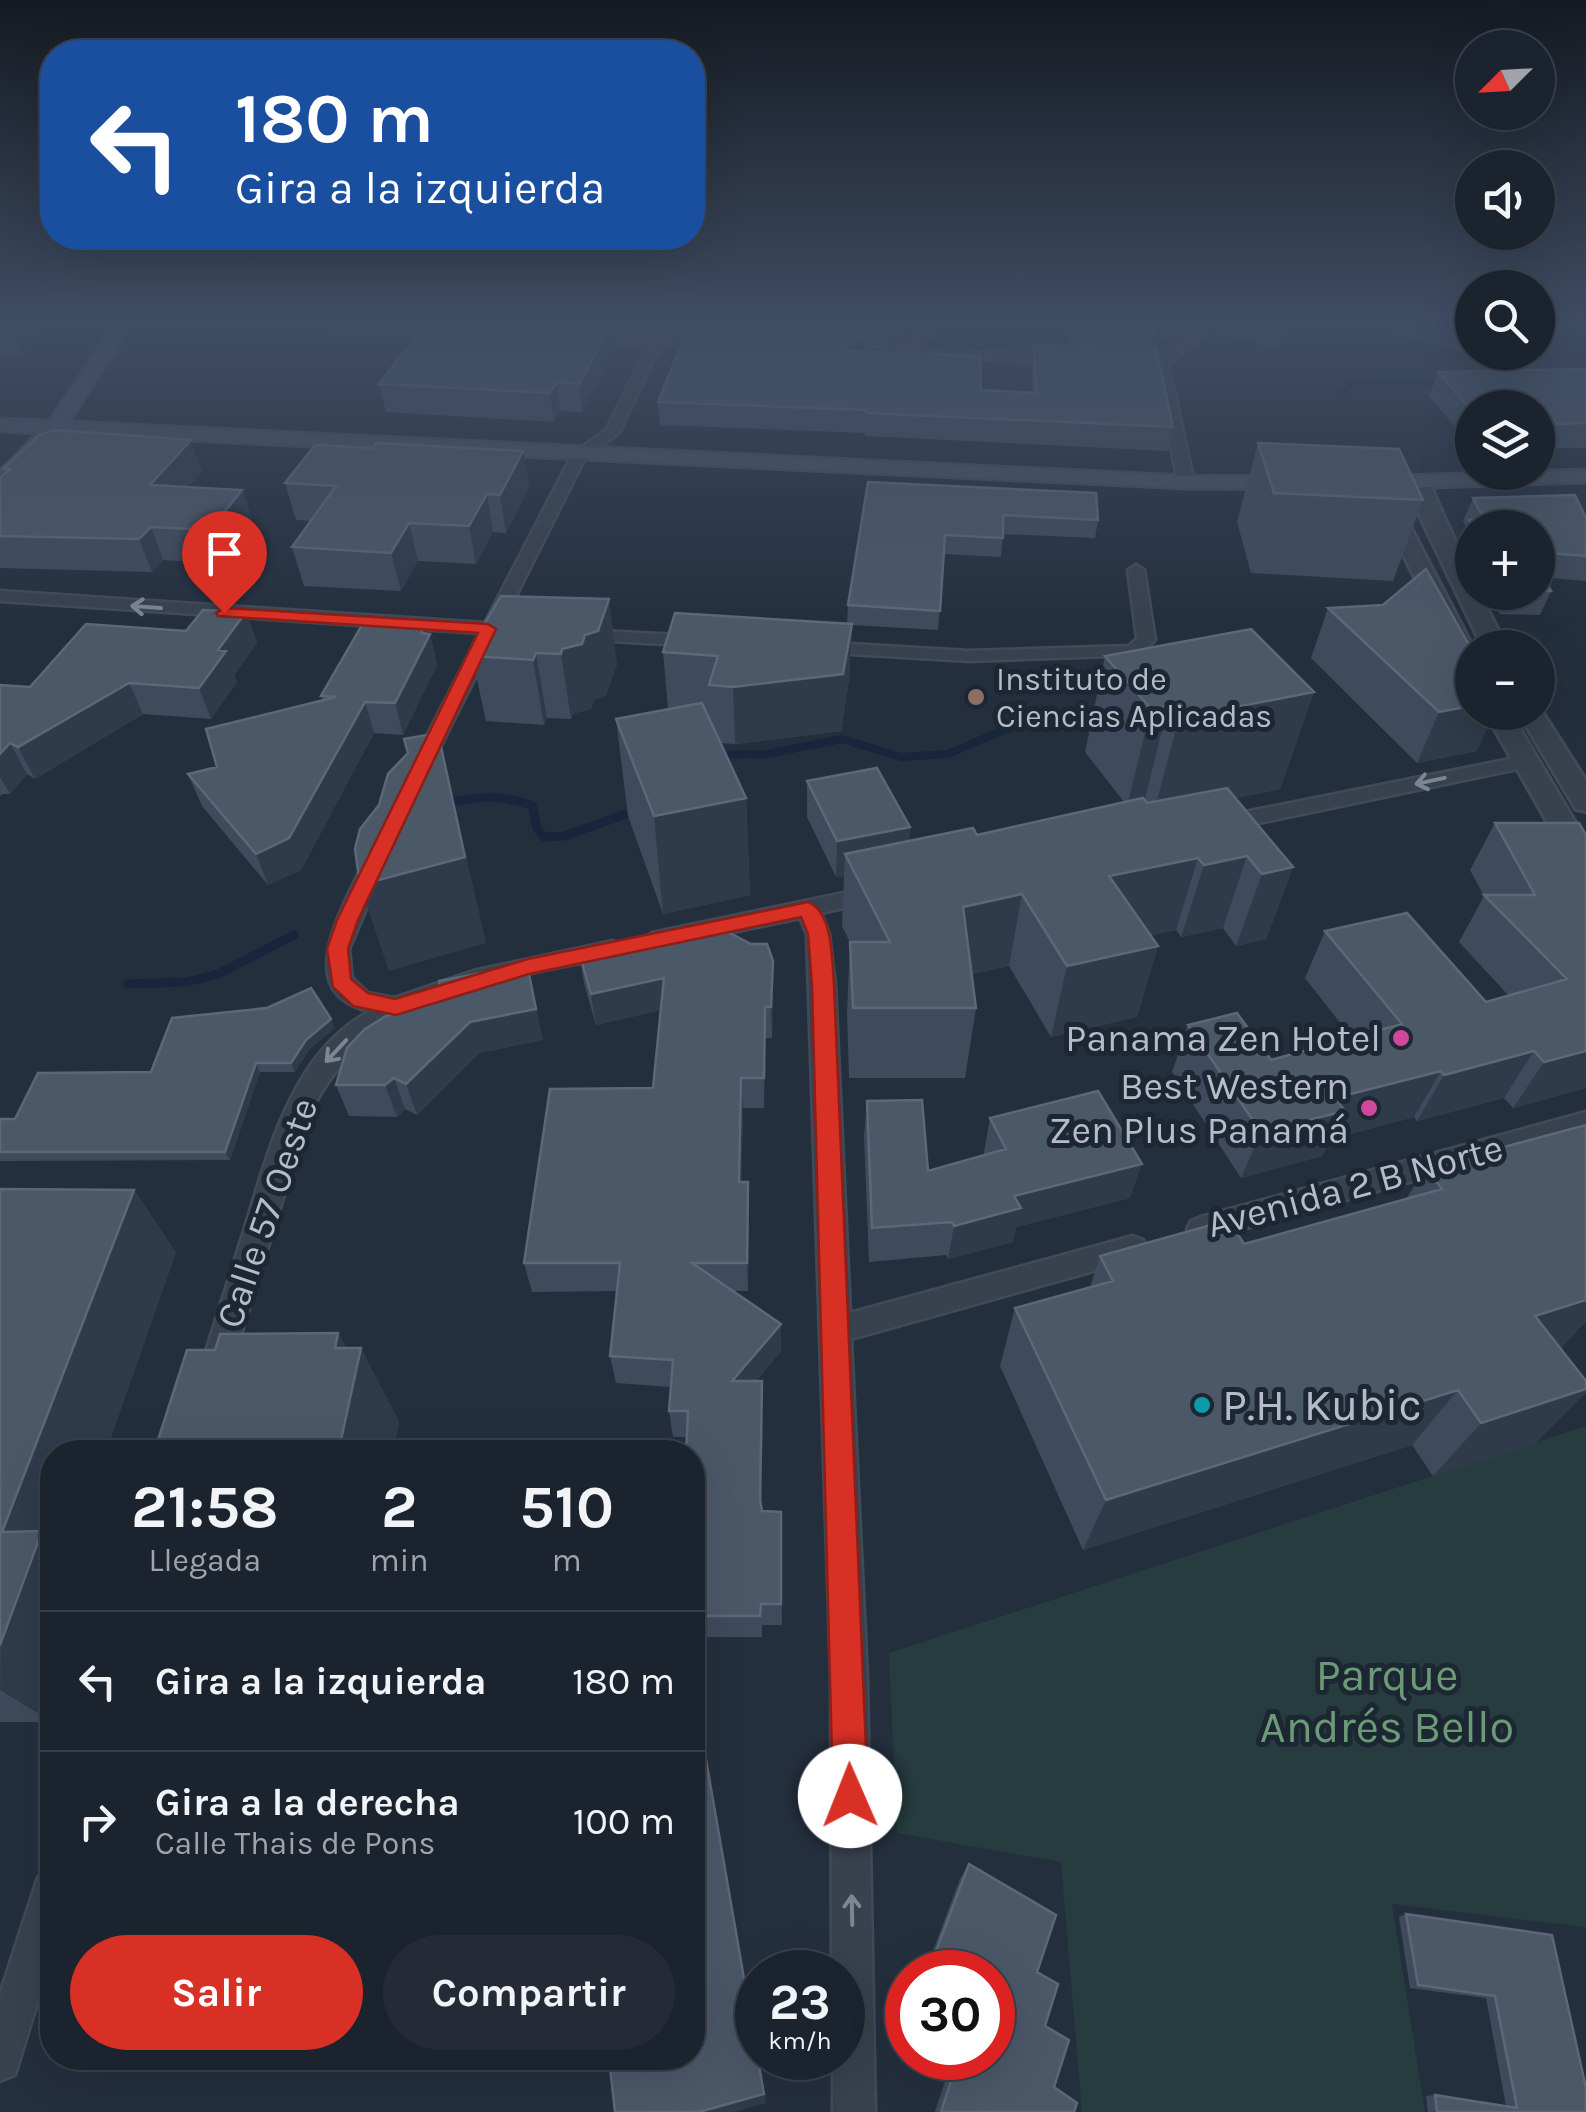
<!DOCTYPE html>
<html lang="es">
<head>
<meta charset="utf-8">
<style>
	body { margin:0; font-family:Karla,sans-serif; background:#242b36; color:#f1f3f6; height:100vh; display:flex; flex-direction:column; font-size:38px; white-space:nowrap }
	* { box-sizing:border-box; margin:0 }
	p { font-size:32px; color:#a0a4aa }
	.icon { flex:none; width:55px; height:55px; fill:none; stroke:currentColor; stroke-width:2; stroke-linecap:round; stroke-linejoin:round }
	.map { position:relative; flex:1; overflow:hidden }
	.sheet { position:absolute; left:40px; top:1440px; width:665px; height:630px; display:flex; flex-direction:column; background:#1b232e; border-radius:40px; box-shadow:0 10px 40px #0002,0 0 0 2px #39404a }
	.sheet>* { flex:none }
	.top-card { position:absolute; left:40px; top:40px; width:665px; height:210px; border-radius:40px; box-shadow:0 10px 40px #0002,0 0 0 2px #39404a; background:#1a4fa0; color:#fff; overflow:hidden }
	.needle { width:65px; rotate:246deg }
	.tools { position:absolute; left:1455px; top:30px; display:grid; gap:20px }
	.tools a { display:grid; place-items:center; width:100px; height:100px; border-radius:50%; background:#1b232e; box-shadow:0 10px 40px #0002,0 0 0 2px #39404a; font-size:50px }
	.speed { position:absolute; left:735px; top:1950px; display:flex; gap:20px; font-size:50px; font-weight:700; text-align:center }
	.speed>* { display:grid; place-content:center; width:130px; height:130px; border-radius:50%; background:#1b232e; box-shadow:0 10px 40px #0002,0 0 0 2px #39404a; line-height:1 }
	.speed small { font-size:25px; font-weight:400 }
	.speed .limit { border:15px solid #d22; background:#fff; color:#111 }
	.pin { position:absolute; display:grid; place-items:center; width:85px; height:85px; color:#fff; margin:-102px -42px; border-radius:50% 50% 50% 0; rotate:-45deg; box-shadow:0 0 10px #0007 }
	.pin .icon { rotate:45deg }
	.me { position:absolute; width:110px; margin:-55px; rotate:359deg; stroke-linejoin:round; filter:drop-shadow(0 0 8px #0008) }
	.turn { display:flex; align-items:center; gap:35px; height:210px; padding:0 30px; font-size:45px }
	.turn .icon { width:130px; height:130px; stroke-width:2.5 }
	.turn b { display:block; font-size:70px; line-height:85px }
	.eta { display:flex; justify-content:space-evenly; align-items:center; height:170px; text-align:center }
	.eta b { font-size:60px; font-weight:700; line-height:70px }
	.action { display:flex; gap:20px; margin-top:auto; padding:20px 30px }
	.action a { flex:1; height:115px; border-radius:60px; background:#d93025; color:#fff; font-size:40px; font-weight:700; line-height:115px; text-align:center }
	.action a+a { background:#242b36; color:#f1f3f6 }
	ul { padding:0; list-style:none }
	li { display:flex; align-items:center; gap:30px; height:140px; padding:0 30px; border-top:2px solid #39404a }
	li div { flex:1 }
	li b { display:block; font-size:38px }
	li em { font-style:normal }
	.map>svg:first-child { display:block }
</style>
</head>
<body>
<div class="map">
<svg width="1586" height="2112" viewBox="0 0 1586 2112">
	<rect width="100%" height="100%" fill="#242f3e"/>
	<!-- green -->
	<path fill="#263c3f" d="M1586,1426V1927L1392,1904L1425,2112H1082L1061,1862L897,1833L889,1653Z"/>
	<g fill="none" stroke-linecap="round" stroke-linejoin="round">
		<!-- stream-far2 -->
		<path stroke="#17263c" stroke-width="6" d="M1344,393L1350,383L1417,381L1446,389"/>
		<!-- stream-far1 -->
		<path stroke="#17263c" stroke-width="8" d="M716,755L767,754L842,739L901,757L948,754L1051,710
			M459,800L488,797L517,800"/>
		<!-- stream -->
		<path stroke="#17263c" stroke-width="9" d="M503,798L532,805L537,828L544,837L564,836L629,813L635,807
			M443,803L478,798
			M127,984L186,982L218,974L294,935"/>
		<defs>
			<path id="minor" d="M256,325L451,329L457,333L451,337L262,329Z
				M678,325H694L671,339L716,341L723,345L716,349L660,346L619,433L586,456L502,624L522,630L513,635L497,634L430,767L423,769L413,763L480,633L0,601V591L485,623L573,453L606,430L648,346L586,343L579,339L586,335L653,338Z
				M932,325H947L913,349L1066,355L1073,359L1066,363L831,353L824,349L831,345L896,348Z
				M1204,325H1219L1168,364L1194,482L1186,487L1178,482L1154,363Z
				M1367,325H1391L1472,343V351Z
				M1136,565L1144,570L1155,640L1140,655L969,661L817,652L808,647L817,642L969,651L1129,646L1137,639L1128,570Z
				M583,630L697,636L706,641L697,646L577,639V631Z
				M1525,756L1532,758V766L1220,831L1209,824L1220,817Z
				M375,855L386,862L349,949L352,978L368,993L394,998L473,971L613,941L625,949L613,957C491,981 364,993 307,1120L231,1367L227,1377L216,1381L205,1377L201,1367C215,1323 229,1278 243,1234C268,1154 290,1054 370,1011C289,994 344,906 364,862Z
				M877,886L885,889L888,894L885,899L821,913L829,934L835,985L850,1313L1133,1236L1143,1240L1147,1248L1143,1256L1133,1260L851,1339L867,1677L875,2112H833V2058H842V1972H832L831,1677L807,934L800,918L652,949L640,941L652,933Z
				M1586,1112V1132L1201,1241L1191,1237L1187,1229L1191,1221L1201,1217Z
				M52,1872V1954L15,2075L0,2081V1994L38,1877Z"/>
			<path id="tertiary" d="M1420,477L1430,483C1439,512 1472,569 1472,592H1479L1507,648H1483L1421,518L1410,483Z
				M1389,499L1399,505L1473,648L1472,676L1460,669L1379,505Z
				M1539,707L1586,781V811L1576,809L1518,712H1538Z
				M1485,712H1510L1586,841V874L1576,872L1572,865Z"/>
			<path id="secondary" d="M113,325H131L69,422L1186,476L1293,477L1304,483L1293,489L1186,488L61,434L8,488L0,489V471L38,433L0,431V419L50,421Z
				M1586,470V482L1370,489L1359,483L1370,477Z"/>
		</defs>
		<!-- minor casing -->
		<use href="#minor" stroke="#414a57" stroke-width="5"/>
		<!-- tertiary casing -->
		<use href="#tertiary" stroke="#414a57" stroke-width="6"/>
		<!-- secondary casing -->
		<use href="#secondary" stroke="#414a57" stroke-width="5"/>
		<!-- minor -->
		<use href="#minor" fill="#38414e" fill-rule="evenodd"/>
		<!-- tertiary -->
		<use href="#tertiary" fill="#38414e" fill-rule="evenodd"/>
		<!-- secondary -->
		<use href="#secondary" fill="#465061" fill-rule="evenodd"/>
	</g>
	<!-- wall -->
	<path fill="#3f4b5c" d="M0,325H46L25,355L0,356Z
		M425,325H629L625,333H616L617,347L582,412L560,411L554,422L386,412L379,384Z
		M694,325H918L887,344L864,343V352L981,390L1032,393V367L1034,345L1066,346L1068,325H1197L1174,343L1156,338L1154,348L1173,427L1168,451L865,436V433L660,425L658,402L695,329Z
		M1217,325H1304L1277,348L1215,333Z
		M1586,369V448H1547L1543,444L1538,448V408H1472V447L1429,396L1438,372Z
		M1258,443L1423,500L1393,581L1251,573L1237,522Z
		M373,448L523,451L529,488L506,533L493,532L476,564L418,561L401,591L304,586L292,547L311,521L296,520L285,483Z
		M3,469L202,471L188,487L242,490L253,522L221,563L163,560L152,572L0,568V478L5,473Z
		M868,482L1098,520L1095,538L1003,534L1001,557L944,554L938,630L852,625L849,680L841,731L735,744L720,743L746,798L750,895L663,914L628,816L616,719L673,709L668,708L663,652L847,624L848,605Z
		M1473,498L1586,518V581L1542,577L1551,591L1540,615L1500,614L1488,592H1538V528H1472V565L1460,543L1466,527L1463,521Z
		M501,596L617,664L606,695L594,700L591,709L572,714L571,719L547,718L544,725L486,721L472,656L475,650L473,643Z
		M1383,605L1477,751L1417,763L1311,658L1328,608Z
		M246,612L257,643L234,675L237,682L211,719L143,714L35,779L27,774L10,794H2L0,796V685L30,687L186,631Z
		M417,626L426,634H430L437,665L403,735L374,733L301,870L268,885L202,806L188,774L217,767L323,701L321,696Z
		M1105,656L1314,692L1280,789L1236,798L1293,867L1266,939L1236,946L1223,928L1181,937L1176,930L1151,935L1158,946L1137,1017L1051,1037L1009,966L972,974L976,1008L965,1078H849L847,1013L850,942L842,926L844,876L836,877L807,817V781L910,827L909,841L977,835L1124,802L1085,752Z
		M1495,823L1586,835V1088L1513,1108L1504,1098L1417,1121L1414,1117L1331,1139L1322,1156L1241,1178L1172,1072L1188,1025L1271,1060L1352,1038L1305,978L1325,931L1486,1002L1509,996L1459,942L1484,896L1470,870Z
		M579,952L773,961L772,1038H765L764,1108H743L741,1182L749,1212L748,1291H733L781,1324V1351L756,1381H762L763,1407L761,1507L762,1511L781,1512L782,1625H762V1637H692V1452L687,1437H673L669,1411L671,1387L616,1383L610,1356L617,1291L532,1292L524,1263L653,1088L661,1010L596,1025L584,983Z
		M335,1028L310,1049L295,1072H260L230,1160L0,1161V1119H15Z
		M543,1040L479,1053L417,1115L405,1109L397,1117L349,1116L336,1085L347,1048Z
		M867,1101L928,1171L985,1155L984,1152L990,1118L1130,1198L1016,1227L1013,1242L948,1259L946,1255L869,1262L864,1136Z
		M1586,1125V1321L1561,1348L1536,1443L1433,1476L1412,1445L1083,1550L1000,1366L1015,1308L1090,1287L1100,1256L1244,1244L1406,1199L1426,1168Z
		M0,1189L134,1190L176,1253L52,1452V1722H0Z
		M338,1333L346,1348L399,1421L393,1452H165L157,1443L215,1350Z
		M969,1864L1037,1972L1054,2087L1074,2112H935L948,2072L926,2058H992V1972H925L960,1879Z
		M1406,1914L1552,1935L1586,2112H1428L1426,2096L1435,2095L1506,2106L1486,1998L1410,1988L1399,1917Z"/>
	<!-- shaded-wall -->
	<path fill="#2f3b4b" d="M24,325H46L25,355L16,335Z
		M612,325H615L617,347L582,412L579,384Z
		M888,325H918L887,344Z
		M1177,325H1197L1174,343Z
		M1284,325H1304L1277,348L1282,327Z
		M864,336V358L839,351Z
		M557,382L560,411L554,422L550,393Z
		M1554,419L1543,444L1538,448V439L1543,426Z
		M191,440L202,471L162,517L150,485Z
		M523,451L529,488L506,533L500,495Z
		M242,490L253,522L221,563L210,530Z
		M487,494L493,532L476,564L469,526Z
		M409,523L418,561L401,591L391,553Z
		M151,527L163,560L152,572L139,539Z
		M609,599L617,664L606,695L594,700L591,709L572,714L571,719L561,654L562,649L585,635Z
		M246,612L257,643L234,675L237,682L211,719L199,688L218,650Z
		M416,620L423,649L421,633L425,626L428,639L430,634L437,665L403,735L395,703L413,625Z
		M852,624L849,680L841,731L735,744L733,687Z
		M536,653L547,718L544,725L533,660Z
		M129,683L143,714L35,779L18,747Z
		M1314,692L1280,789L1153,815L1179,718Z
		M365,702L374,733L301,870L268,885L256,854Z
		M1168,706L1144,803L1127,806L1151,709Z
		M1472,706V712H1495L1477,751L1417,763L1439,712Z
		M438,733L486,943L389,971L360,885Z
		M10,743L27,774L10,794L0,777V754Z
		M746,798L750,895L663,914L654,816Z
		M910,827L907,863L845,854L844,876L836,877L837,841Z
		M1247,856L1223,928L1181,937L1204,865Z
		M1198,858L1176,930L1092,948L1109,876Z
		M1293,867L1266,939L1236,946L1262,874Z
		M1022,894L1009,966L953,978L963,907Z
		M1158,946L1137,1017L1051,1037L1067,966Z
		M773,961V992L772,1038L771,1007Z
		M527,964L543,1040L479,1053L417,1115L406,1084Z
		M664,978L667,1009L596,1025L591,994Z
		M331,1019L335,1028L310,1049L295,1072L291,1063L306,1040Z
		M1534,1051L1504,1098L1417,1121L1444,1075Z
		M1586,1051V1088L1513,1108L1544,1062Z
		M256,1063L260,1072L230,1160L225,1152Z
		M1441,1071L1414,1117L1331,1139L1322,1156L1241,1178L1261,1132L1335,1098Z
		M394,1078L405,1109L397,1117L385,1085Z
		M741,1078L743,1108L741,1212L739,1182Z
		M1142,1164L1130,1198L1016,1227L1013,1242L948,1259L954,1226L1014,1196Z
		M748,1182L749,1212L748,1291L747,1263Z
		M134,1190L176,1253L106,1452H52V1722L0,1690L2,1532Z
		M1586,1266V1321L1559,1350L1535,1316Z
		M781,1324V1351L734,1407L732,1381Z
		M338,1333L357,1368L361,1348L399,1421L393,1452H348L341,1440L335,1348Z
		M762,1381L763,1407L761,1524L760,1500Z
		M1586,1389V1393L1536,1443L1433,1476L1481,1423Z
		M1458,1390L1412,1445L1083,1550L1106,1500Z
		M699,1719L766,2103L734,2112H699Z"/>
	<!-- building -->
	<path fill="#4b5868" stroke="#5c6777" stroke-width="2.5" d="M0,325H24L16,335L0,336Z
		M425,325H612L579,384L557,382L550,393L379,384Z
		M1068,325H1155L1156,334L1068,330Z
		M688,328L864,336L839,351L980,356L981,390L1036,393L1034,345L1156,348L1173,427L866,413V410L658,402Z
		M1586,369V423L1557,424L1554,419L1543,426L1538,421V408H1472V411L1438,372Z
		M56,430L191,440L150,485L242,490L210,530L151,527L139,539L0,536V478L10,469H3L39,435Z
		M376,443L523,451L500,495L487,494L469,526L409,523L391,553L292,547L336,486L285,483L315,445L373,448Z
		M1258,443L1399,449L1423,500L1274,493Z
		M868,482L1096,493L1098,520L1003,515V538L945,535L940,611L848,605Z
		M1575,495L1586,518V556L1538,552V528H1474L1469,520H1484L1473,498Z
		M1426,569L1472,650V706L1439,712L1328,608L1383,605Z
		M1538,569L1551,591H1538Z
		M501,596L609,599L598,631L585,635L582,644L562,649L561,654L536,653L533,660L472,656L478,643H473Z
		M203,610L246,612L218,650L226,651L199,688L129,683L18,747L10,743L0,754V685L30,687L86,624L186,631Z
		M675,613L852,624L843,674L733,687L709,685L718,656L663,652Z
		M366,618L416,620L413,625L425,626L421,633L430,634L395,703L365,702L289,838L256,854L188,774L217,767L206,729L336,697L321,696Z
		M1251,629L1314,692L1179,718L1168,706L1151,709L1105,656Z
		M702,703L746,798L654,816L616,719Z
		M438,733L465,857L360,885L355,849L360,829L379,805L388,774L408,753L404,739Z
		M877,768L910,827L837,841L807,781Z
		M1227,788L1293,867L1262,874L1247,856L1204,865L1198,858L1109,876L1158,946L1067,966L1022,894L963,907L976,1008H853L850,942H890L845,854L973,828L977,835L1143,798L1147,803Z
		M1495,823H1579L1586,835V1051L1544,1062L1534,1051L1444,1075L1441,1071L1335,1098L1345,1111L1261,1132L1188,1025L1237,1013L1271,1060L1402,1024L1325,931L1407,913L1486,1002L1567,979L1484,895H1535Z
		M694,930H724L751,944H767L773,961L771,1007H765L764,1078H741L739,1182H748L747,1263H692L781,1324L732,1381H762L760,1500L762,1511L781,1512V1604H761L760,1616H692V1452H686L688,1411H669L673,1360L610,1356L620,1263H524L550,1089L653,1088L664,978L591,994L579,952L664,934H694Z
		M527,964L536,1009L470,1022L406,1084L394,1078L385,1085H336L347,1048L365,1029L386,1016L442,1000L439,981Z
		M311,988L331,1019L306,1040L291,1063H256L225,1152H0V1119H15L38,1073L151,1072L172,1018L267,1008Z
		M1098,1091L1142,1164L1014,1196L1021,1208L954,1226L952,1222L872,1228L867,1101L922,1100L928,1171L1006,1149L990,1118Z
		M1586,1125V1300L1535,1316L1586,1381V1389L1481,1423L1458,1390L1106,1500L1015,1308L1113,1281L1100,1256L1229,1220L1244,1244L1442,1189L1426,1168Z
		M0,1189L134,1190L2,1532L42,1531L0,1645Z
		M338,1333L335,1348H361L341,1440L157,1443L187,1350H215L220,1334Z
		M699,1719L764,2094L699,2112H615L609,2058H692V1721Z
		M969,1864L1056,1915L1037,1972L1058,1984L1045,2026L1069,2040L1054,2087L1077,2103L1074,2112H941L956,2065L944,2058H992V1972H928Z
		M1406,1914L1552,1935L1586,2088V2112H1437L1435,2095L1517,2108L1495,1996L1418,1985Z"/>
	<!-- one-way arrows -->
	<defs><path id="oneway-shaft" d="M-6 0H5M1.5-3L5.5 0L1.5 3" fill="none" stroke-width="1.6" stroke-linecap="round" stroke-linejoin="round" transform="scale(2.5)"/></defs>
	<g stroke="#7c8592">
		<use href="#oneway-shaft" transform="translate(146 607) rotate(-176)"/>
		<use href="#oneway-shaft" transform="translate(1430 781) rotate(168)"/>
		<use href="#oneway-shaft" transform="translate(336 1051) rotate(133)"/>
		<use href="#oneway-shaft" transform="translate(852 1910) rotate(-91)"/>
	</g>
	<!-- sky -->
	<linearGradient id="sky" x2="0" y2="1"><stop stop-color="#141a22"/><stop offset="0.52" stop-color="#3f4d63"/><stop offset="1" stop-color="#3f4d63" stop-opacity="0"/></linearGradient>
	<rect width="1586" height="621" fill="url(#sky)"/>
	<!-- route -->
	<path fill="#d93025" stroke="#8d1f18" stroke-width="2.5" d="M224,608L488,624L496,629L358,920L348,949L351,979L368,993L395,999L528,959L808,902C833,911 832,961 834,984L868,1796L863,1808L850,1813L838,1808L833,1796L812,984L808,934L801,917L529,974L396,1015L353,1006L333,987L327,949L337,920L478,633L218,616L216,613Z"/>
	<!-- markers -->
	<circle fill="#8d6e63" stroke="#1d2633" stroke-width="4" cx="976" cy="697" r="10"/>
	<g fill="#d1479c" stroke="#1d2633" stroke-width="4">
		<circle cx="1401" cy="1038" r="10"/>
		<circle cx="1369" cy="1108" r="10"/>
	</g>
	<circle fill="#0f9aa8" stroke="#1d2633" stroke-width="4" cx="1202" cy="1405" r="10"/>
	<g text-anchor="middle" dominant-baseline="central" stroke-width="10" stroke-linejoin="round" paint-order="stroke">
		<!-- far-poi labels -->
		<g font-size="32" fill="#b4bcc9" stroke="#1d2633" text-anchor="start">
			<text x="996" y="679">Instituto de<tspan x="996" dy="37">Ciencias Aplicadas</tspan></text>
		</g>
		<!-- poi labels -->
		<g font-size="38" fill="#b4bcc9" stroke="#1d2633" text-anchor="end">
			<text x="1381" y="1038">Panama Zen Hotel</text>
			<text x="1349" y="1086">Best Western<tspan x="1349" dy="44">Zen Plus Panamá</tspan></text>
		</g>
		<!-- street labels -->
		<g font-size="38" fill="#b4bcc9" stroke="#1d2633">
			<text transform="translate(1355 1186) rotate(-15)">Avenida 2 B Norte</text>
			<text transform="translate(267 1213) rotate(-71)">Calle 57 Oeste</text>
		</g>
		<!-- near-poi labels -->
		<g font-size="45" fill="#b4bcc9" stroke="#1d2633" text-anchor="start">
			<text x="1222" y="1405">P.H. Kubic</text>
		</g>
		<!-- near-park labels -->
		<g font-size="45" fill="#6b9a76" stroke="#1d2633">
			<text x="1387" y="1675">Parque<tspan x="1387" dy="52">Andrés Bello</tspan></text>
		</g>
	</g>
</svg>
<div class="tools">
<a><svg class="needle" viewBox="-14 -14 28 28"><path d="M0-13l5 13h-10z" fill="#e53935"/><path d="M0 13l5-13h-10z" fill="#a0a4aa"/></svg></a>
<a><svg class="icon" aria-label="sound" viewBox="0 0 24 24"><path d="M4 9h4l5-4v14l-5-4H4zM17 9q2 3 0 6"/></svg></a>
<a><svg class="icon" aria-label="search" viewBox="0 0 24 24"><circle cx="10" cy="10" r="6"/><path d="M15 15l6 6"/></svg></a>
<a><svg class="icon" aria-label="layers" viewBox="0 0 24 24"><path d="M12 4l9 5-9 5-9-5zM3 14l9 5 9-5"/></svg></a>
<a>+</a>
<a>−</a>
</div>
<div class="speed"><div>23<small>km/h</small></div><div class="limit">30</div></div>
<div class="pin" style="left:224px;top:613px;background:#d93025"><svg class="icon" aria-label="arrive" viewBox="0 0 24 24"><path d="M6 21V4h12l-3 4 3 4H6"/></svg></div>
<svg class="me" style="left:850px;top:1796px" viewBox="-20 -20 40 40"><circle r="19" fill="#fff"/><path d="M0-13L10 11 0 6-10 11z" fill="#d93025"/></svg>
<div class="top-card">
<div class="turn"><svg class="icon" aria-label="left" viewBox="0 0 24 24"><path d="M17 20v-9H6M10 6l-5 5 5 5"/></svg><div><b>180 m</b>Gira a la izquierda</div></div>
</div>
<section class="sheet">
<div class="eta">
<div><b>21:58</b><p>Llegada</p></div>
<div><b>2</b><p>min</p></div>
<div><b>510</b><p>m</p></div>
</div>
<ul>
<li><svg class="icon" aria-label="left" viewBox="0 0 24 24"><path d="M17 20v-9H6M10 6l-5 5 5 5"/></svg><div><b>Gira a la izquierda</b></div><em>180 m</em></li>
<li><svg class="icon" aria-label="right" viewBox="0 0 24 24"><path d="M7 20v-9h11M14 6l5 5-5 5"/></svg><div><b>Gira a la derecha</b><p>Calle Thais de Pons</p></div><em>100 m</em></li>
</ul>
<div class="action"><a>Salir</a><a>Compartir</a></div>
</section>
</div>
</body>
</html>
